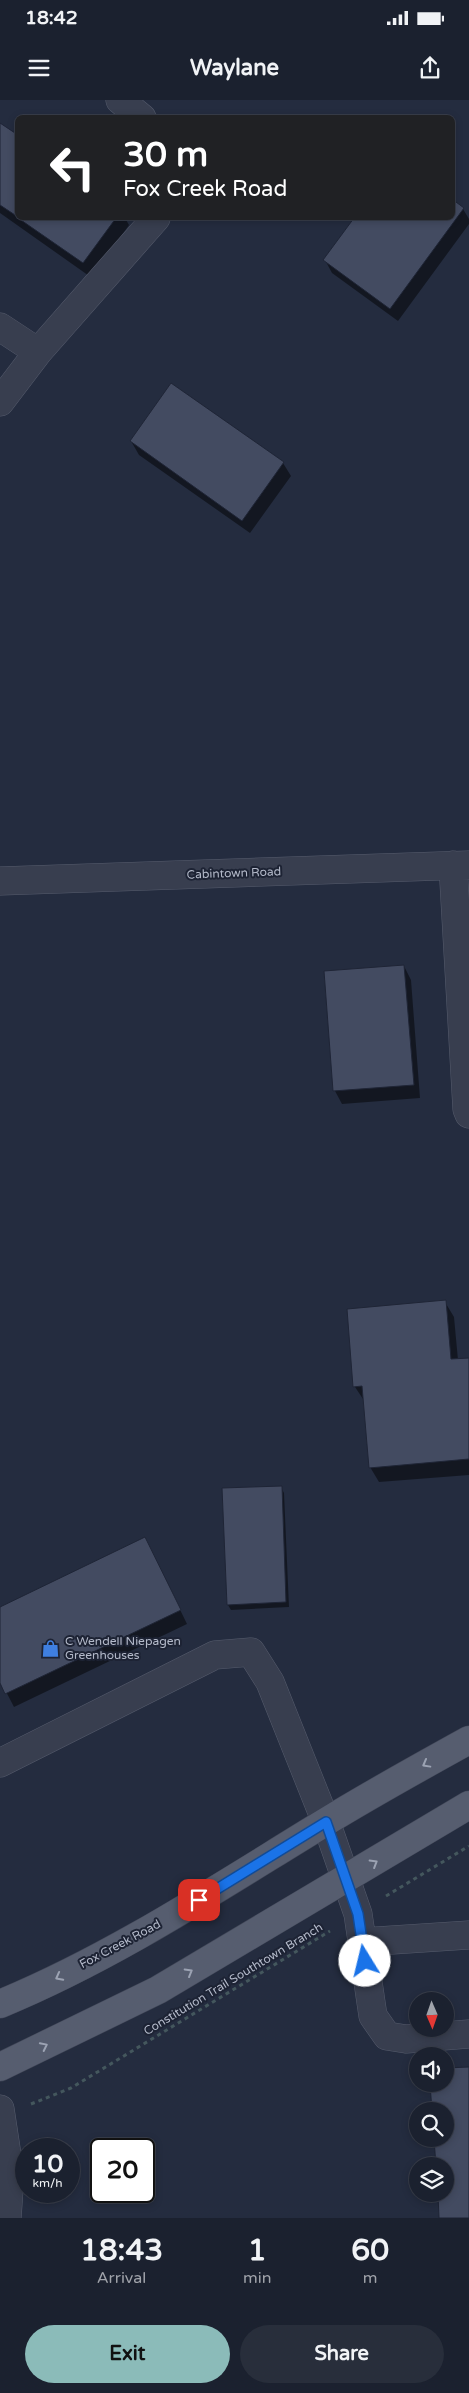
<!DOCTYPE html>
<html lang="en">
<head>
<meta charset="utf-8">
<style>
	body { margin:0; font-family:"Varela Round",sans-serif; background:#282e3b; color:#f1f3f6; height:100vh; display:flex; flex-direction:column; font-size:19px; white-space:nowrap }
	* { box-sizing:border-box; margin:0 }
	p { font-size:16px; color:#a0a3aa }
	.icon { flex:none; width:28px; height:28px; fill:none; stroke:currentColor; stroke-width:2; stroke-linecap:round; stroke-linejoin:round }
	.map { position:relative; height:2118px; overflow:hidden }
	.panel { display:flex; flex-direction:column; background:#1b212f; flex:1 }
	.panel>* { flex:none }
	.guide { position:absolute; left:15px; top:15px; width:440px; height:105px; border-radius:8px; box-shadow:0 2px 8px #0003,0 0 0 1px #393e4b; background:#202124; color:#fff; overflow:hidden }
	.needle { width:32px; rotate:178deg }
	.fabs { position:absolute; left:409px; top:1892px; display:grid; gap:10px }
	.fabs a { display:grid; place-items:center; width:45px; height:45px; border-radius:50%; background:#1b212f; box-shadow:0 2px 8px #0003,0 0 0 1px #393e4b; font-size:25px }
	.speed { position:absolute; left:15px; top:2038px; display:flex; gap:10px; font-size:25px; font-weight:700; text-align:center }
	.speed>* { display:grid; place-content:center; width:65px; height:65px; border-radius:50%; background:#1b212f; box-shadow:0 2px 8px #0003,0 0 0 1px #393e4b; line-height:1 }
	.speed small { font-size:12px; font-weight:400 }
	.speed .limit { border:2px solid #111; border-radius:8px; background:#fff; color:#111 }
	.pin { position:absolute; display:grid; place-items:center; width:42px; height:42px; color:#fff; margin:-21px; border-radius:10px; box-shadow:0 2px 8px #0006 }
	.me { position:absolute; width:55px; margin:-28px; rotate:351deg; stroke-linejoin:round; filter:drop-shadow(0 0 4px #0008) }
	.turn { display:flex; align-items:center; gap:18px; height:105px; padding:0 25px; font-size:22px }
	.turn .icon { width:65px; height:65px; stroke-width:2.5 }
	.turn b { display:block; font-size:35px; line-height:42px }
	.eta { display:flex; justify-content:space-evenly; align-items:center; height:85px; text-align:center }
	.eta b { font-size:30px; font-weight:700; line-height:35px }
	.action { display:flex; gap:10px; margin-top:auto; padding:10px 25px }
	.action a { flex:1; height:58px; border-radius:30px; background:#8bbbb9; color:#111; font-size:20px; font-weight:700; line-height:58px; text-align:center }
	.action a+a { background:#282e3b; color:#f1f3f6 }
	.status { display:flex; justify-content:space-between; align-items:center; height:35px; padding:0 25px; background:#1b212f; direction:ltr }
	.status svg { height:14px; fill:currentColor }
	header { display:flex; justify-content:space-between; align-items:center; height:65px; padding:0 25px; background:#1b212f; font-size:22px; font-weight:700 }
	.map>svg:first-child { display:block }
</style>
</head>
<body>
<div class="status"><b>18:42</b><svg viewBox="0 0 49 12"><path d="M0 12V9h3v3zM5 12V6h3v6zM10 12V3h3v9zM15 12V0h3v12zM26 1h20v11H26zM47 4h2v5h-2z"/></svg></div>
<header><svg class="icon" aria-label="menu" viewBox="0 0 24 24"><path d="M4 6h16M4 12h16M4 18h16"/></svg>Waylane<svg class="icon" aria-label="share" viewBox="0 0 24 24"><path d="M12 15V3M7 8l5-5 5 5M5 13v7h14v-7"/></svg></header>
<div class="map">
<svg width="469" height="2118" viewBox="0 0 469 2118">
	<rect width="100%" height="100%" fill="#242c3f"/>
	<!-- shadow -->
	<path fill="#0007" d="M0,24L18,37V118H125L129,125L92,178L0,113Z
		M463,109L469,119V124L398,221L332,173L325,160L356,118H452Z
		M171,285L283,363L291,376L250,433L139,355L131,341Z
		M404,866L411,880L420,998L342,1004L335,991L325,873Z
		M445,1202L454,1217L458,1260L469,1259V1375L379,1382L370,1367L365,1302L355,1287L348,1210Z
		M281,1387L284,1393L289,1507L231,1510L228,1505Z
		M152,1452L187,1524L14,1607L0,1580V1508Z"/>
	<!-- building -->
	<path fill="#434b61" stroke="#1f2536" d="M0,23L18,35V117L0,105Z
		M452,99L464,108L390,209L323,160L354,118H452Z
		M18,118H116L83,163Z
		M171,283L284,362L242,421L130,341Z
		M404,865L414,985L333,991L324,871Z
		M446,1200L451,1259L469,1258V1359L369,1368L362,1286L353,1287L347,1209Z
		M282,1386L286,1502L227,1505L222,1388Z
		M145,1437L181,1510L5,1594L0,1583V1507Z
		M469,1967V2118H439L438,2094H445V2066H436L434,2039H445V2011H432L430,1984H445V1968Z"/>
	<g fill="none" stroke-linecap="round" stroke-linejoin="round">
		<defs>
			<path id="minor" d="M120,0L142,18
				M0,227L38,252
				M0,302L38,252L156,118
				M453,765L467,1009L469,1014
				M0,781L469,765
				M0,1663L215,1555L251,1552L270,1582L326,1722L358,1814L373,1916L387,1936L406,1939L469,1934
				M362,1842L469,1835
				M0,2009L10,2075L7,2118"/>
			<path id="major" d="M0,1904C114,1857 219,1787 324,1723C371,1694 420,1667 469,1640
				M0,1967L158,1890L469,1705"/>
		</defs>
		<!-- minor casing -->
		<use href="#minor" stroke="#565c6d" stroke-width="29"/>
		<!-- major casing -->
		<use href="#major" stroke="#414758" stroke-width="29"/>
		<!-- path -->
		<path stroke="#44575d" stroke-width="3" stroke-dasharray="4 4" stroke-linecap="butt" d="M386,1796L469,1746
			M31,2004L71,1988L330,1831"/>
		<!-- minor -->
		<use href="#minor" stroke="#383e4f" stroke-width="28"/>
		<!-- major -->
		<use href="#major" stroke="#565d6f" stroke-width="28"/>
	</g>
	<!-- one-way arrows -->
	<defs><path id="oneway-chevron" d="M-2-3.5L2.5 0L-2 3.5" fill="none" stroke-width="1.6" stroke-linecap="round" stroke-linejoin="round" transform="scale(1.25)"/></defs>
	<g stroke="#9ca3b3">
		<use href="#oneway-chevron" transform="translate(426 1664) rotate(151)"/>
		<use href="#oneway-chevron" transform="translate(374 1763) rotate(-31)"/>
		<use href="#oneway-chevron" transform="translate(189 1872) rotate(-30)"/>
		<use href="#oneway-chevron" transform="translate(59 1877) rotate(152)"/>
		<use href="#oneway-chevron" transform="translate(44 1946) rotate(-26)"/>
	</g>
	<g fill="none" stroke-linecap="round" stroke-linejoin="round">
		<defs>
			<path id="route" d="M199,1800L326,1722L358,1814L365,1861"/>
		</defs>
		<!-- route casing -->
		<use href="#route" stroke="#114b97" stroke-width="12"/>
		<!-- route -->
		<use href="#route" stroke="#1a73e8" stroke-width="9"/>
	</g>
	<!-- icons -->
	<defs>
		<symbol id="shop-bare" viewBox="-9 -9 18 18"><path d="M-5-2.5h2.3a2.7 3.5 0 0 1 5.4 0H5L5.5 6h-11ZM-1.5-2.5h3a1.5 2.3 0 0 0-3 0Z" fill="#3f7fe0" stroke="#1d2334" stroke-width="2.5" paint-order="stroke"/></symbol>
	</defs>
	<g fill-rule="evenodd">
		<use href="#shop-bare" x="38" y="1536" width="25" height="25"/>
	</g>
	<g text-anchor="middle" dominant-baseline="central" stroke-width="4" stroke-linejoin="round" paint-order="stroke">
		<!-- street labels -->
		<g font-size="12" fill="#b4baca" stroke="#1d2334">
			<text transform="translate(234 773) rotate(-2)">Cabintown Road</text>
			<text transform="translate(120 1844) rotate(-28)">Fox Creek Road</text>
			<text transform="translate(233 1879) rotate(-31)">Constitution Trail Southtown Branch</text>
		</g>
		<!-- poi labels -->
		<g font-size="12" fill="#b4baca" stroke="#1d2334" text-anchor="start">
			<text x="65" y="1541">C Wendell Niepagen<tspan x="65" dy="14">Greenhouses</tspan></text>
		</g>
	</g>
</svg>
<div class="fabs">
<a><svg class="needle" viewBox="-14 -14 28 28"><path d="M0-13l5 13h-10z" fill="#e53935"/><path d="M0 13l5-13h-10z" fill="#a0a3aa"/></svg></a>
<a><svg class="icon" aria-label="sound" viewBox="0 0 24 24"><path d="M4 9h4l5-4v14l-5-4H4zM17 9q2 3 0 6"/></svg></a>
<a><svg class="icon" aria-label="search" viewBox="0 0 24 24"><circle cx="10" cy="10" r="6"/><path d="M15 15l6 6"/></svg></a>
<a><svg class="icon" aria-label="layers" viewBox="0 0 24 24"><path d="M12 4l9 5-9 5-9-5zM3 14l9 5 9-5"/></svg></a>
</div>
<div class="speed"><div>10<small>km/h</small></div><div class="limit">20</div></div>
<div class="pin" style="left:199px;top:1800px;background:#d93025"><svg class="icon" aria-label="arrive" viewBox="0 0 24 24"><path d="M6 21V4h12l-3 4 3 4H6"/></svg></div>
<svg class="me" style="left:365px;top:1861px" viewBox="-20 -20 40 40"><circle r="19" fill="#fff"/><path d="M0-13L10 11 0 6-10 11z" fill="#1a73e8"/></svg>
<div class="guide">
<div class="turn"><svg class="icon" aria-label="left" viewBox="0 0 24 24"><path d="M17 20v-9H6M10 6l-5 5 5 5"/></svg><div><b>30 m</b>Fox Creek Road</div></div>
</div>
</div>
<section class="panel">
<div class="eta">
<div><b>18:43</b><p>Arrival</p></div>
<div><b>1</b><p>min</p></div>
<div><b>60</b><p>m</p></div>
</div>
<div class="action"><a>Exit</a><a>Share</a></div>
</section>
</body>
</html>
